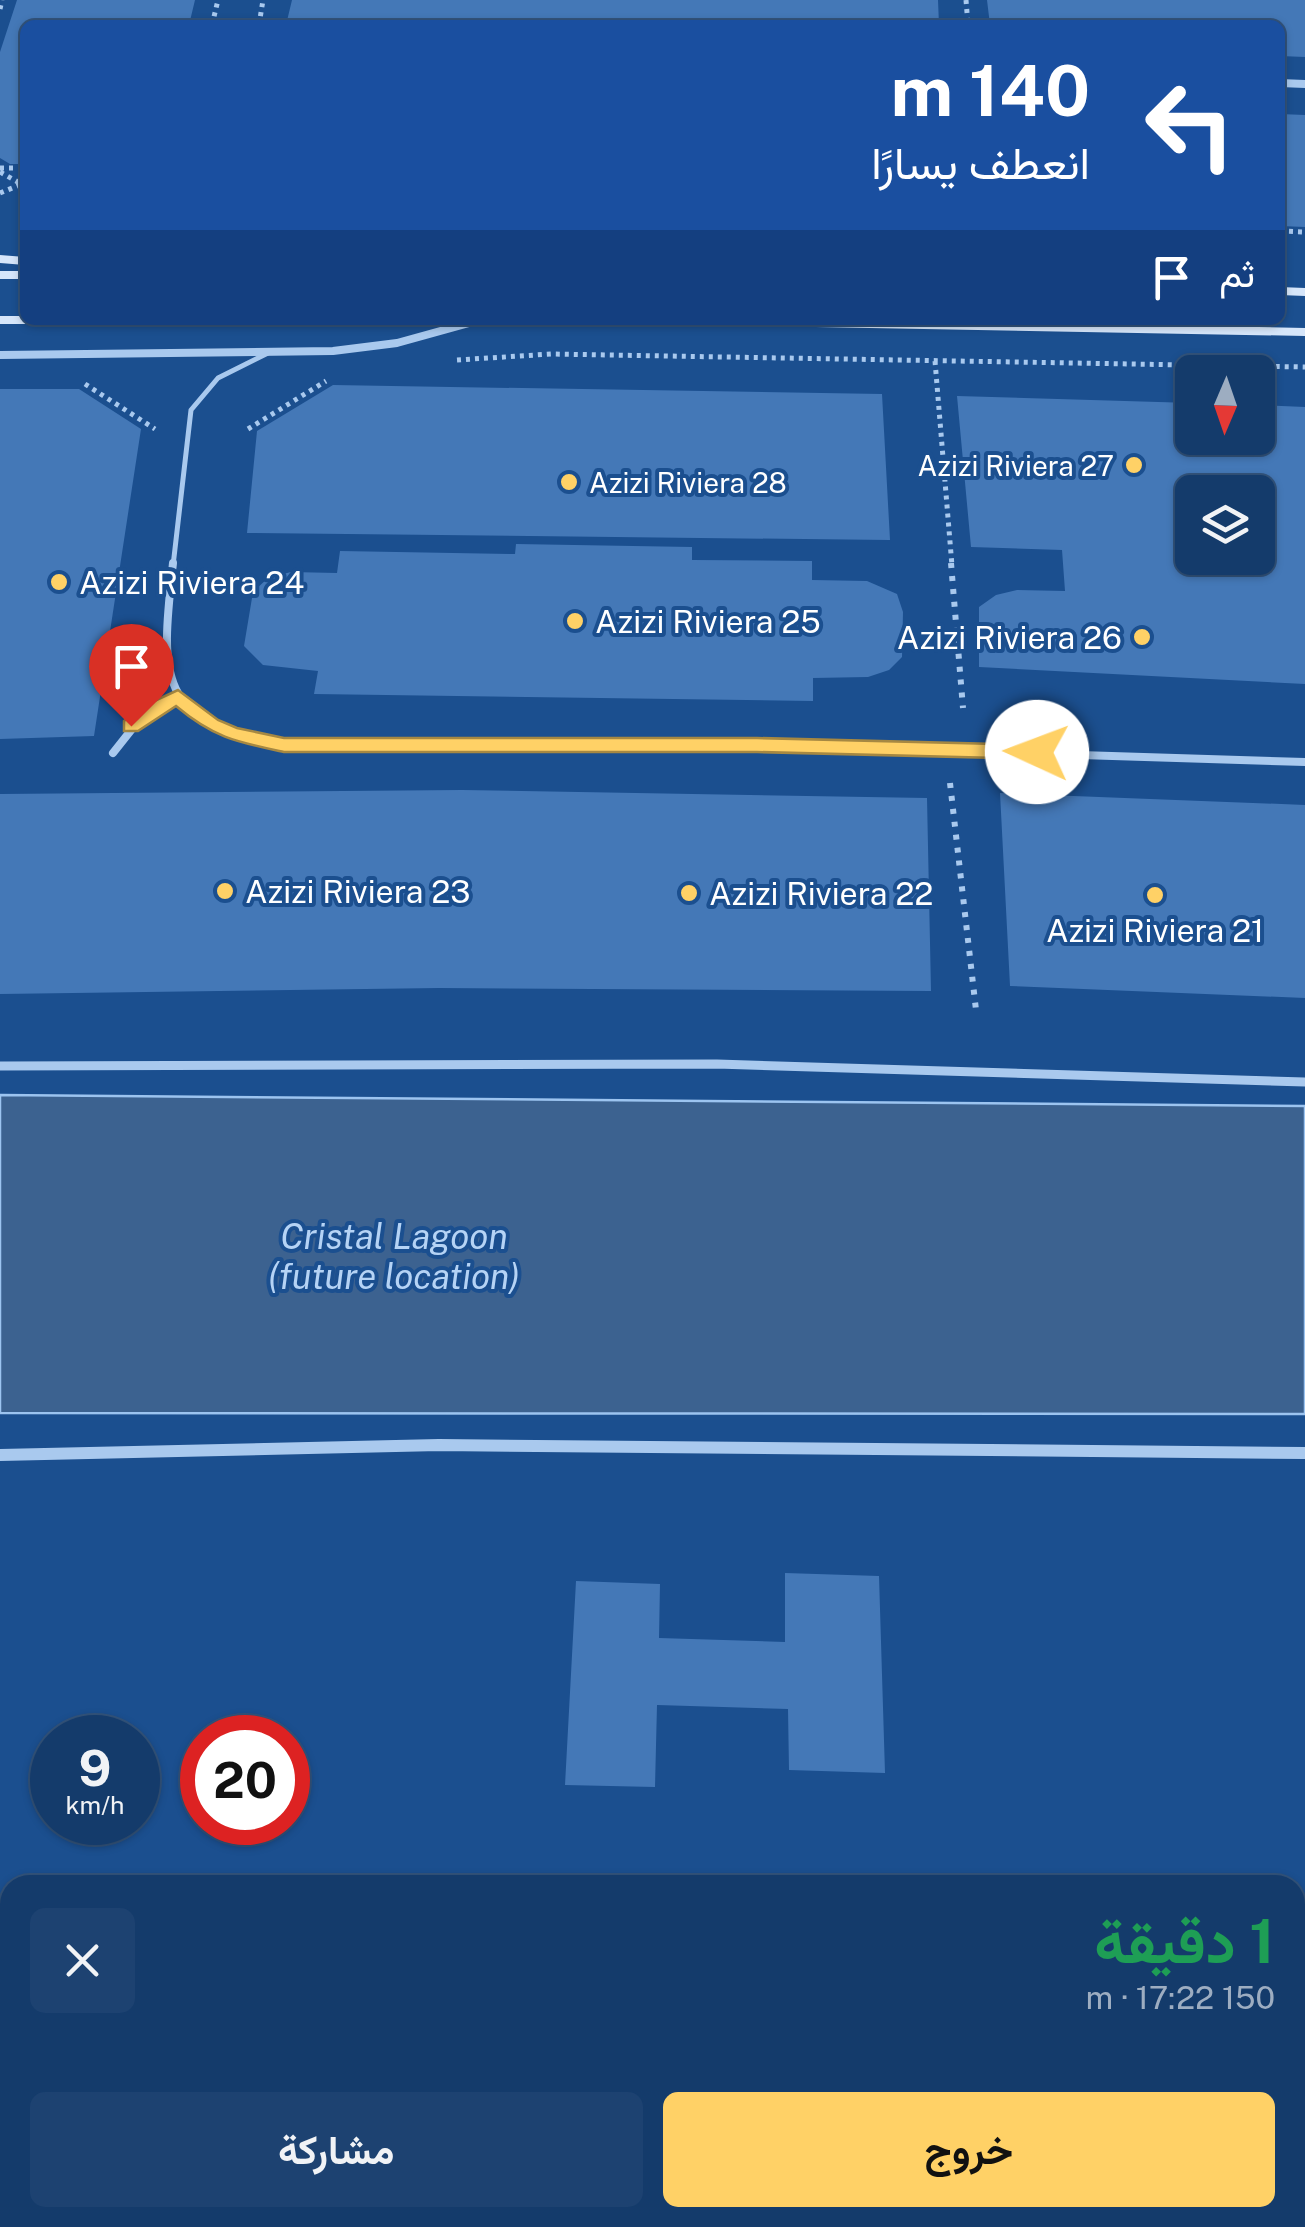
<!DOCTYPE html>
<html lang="ar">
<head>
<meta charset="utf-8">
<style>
	body { margin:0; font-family:"Public Sans",Vazirmatn,sans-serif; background:#1d4271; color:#f1f3f6; direction:rtl; height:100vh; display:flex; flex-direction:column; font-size:38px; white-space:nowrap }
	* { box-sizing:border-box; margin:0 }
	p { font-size:32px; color:#9dadc1 }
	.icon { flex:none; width:55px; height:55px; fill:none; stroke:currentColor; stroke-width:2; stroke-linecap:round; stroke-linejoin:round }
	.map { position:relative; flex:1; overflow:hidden; direction:ltr }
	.drawer { position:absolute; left:0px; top:1875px; width:1305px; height:352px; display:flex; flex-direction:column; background:#143b6b; border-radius:30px 30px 0 0; box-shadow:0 2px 8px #0004,0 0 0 2px #33557e; direction:rtl }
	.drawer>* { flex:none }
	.hud { position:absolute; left:20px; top:20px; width:1265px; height:305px; border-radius:15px; box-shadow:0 2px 8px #0004,0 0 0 2px #33557e; direction:rtl; background:#1a4fa0; color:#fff; overflow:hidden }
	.needle { width:65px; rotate:182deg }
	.tools { position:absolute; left:1175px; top:355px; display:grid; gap:20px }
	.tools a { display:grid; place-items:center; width:100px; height:100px; border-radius:15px; background:#143b6b; box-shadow:0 2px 8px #0004,0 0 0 2px #33557e; font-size:50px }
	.speed { position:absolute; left:30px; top:1715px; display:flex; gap:20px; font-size:50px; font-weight:700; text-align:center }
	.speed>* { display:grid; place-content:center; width:130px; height:130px; border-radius:50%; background:#143b6b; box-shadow:0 2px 8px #0004,0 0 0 2px #33557e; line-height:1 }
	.speed small { font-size:25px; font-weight:400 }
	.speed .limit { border:15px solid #d22; background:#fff; color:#111 }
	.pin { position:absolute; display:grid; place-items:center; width:85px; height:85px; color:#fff; margin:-102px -42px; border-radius:50% 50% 50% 0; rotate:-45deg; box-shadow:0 0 10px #0007 }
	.pin .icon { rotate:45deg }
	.me { position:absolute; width:110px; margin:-55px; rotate:272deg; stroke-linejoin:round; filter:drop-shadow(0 0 8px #0008) }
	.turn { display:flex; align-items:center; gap:35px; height:210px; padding:0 30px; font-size:45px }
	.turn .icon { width:130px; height:130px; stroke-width:2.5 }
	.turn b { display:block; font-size:70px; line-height:85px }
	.then { display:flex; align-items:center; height:95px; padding:0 30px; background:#0003; gap:20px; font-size:38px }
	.round { display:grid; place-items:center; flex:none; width:105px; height:105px; border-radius:15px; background:#1d4271 }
	.overview { display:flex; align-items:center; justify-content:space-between; height:170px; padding:0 30px }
	h1 { font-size:60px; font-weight:700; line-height:75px; color:#1e9e55 }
	.cta { display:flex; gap:20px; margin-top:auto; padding:20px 30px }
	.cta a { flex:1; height:115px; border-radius:15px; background:#ffd166; color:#111; font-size:40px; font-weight:700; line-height:115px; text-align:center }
	.cta a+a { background:#1d4271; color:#f1f3f6 }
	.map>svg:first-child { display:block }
</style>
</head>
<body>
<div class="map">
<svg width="1305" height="2227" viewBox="0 0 1305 2227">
	<rect width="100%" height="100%" fill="#1b4f8f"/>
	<!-- water -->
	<path fill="#3c6290" stroke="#9cc4f0" stroke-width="2.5" d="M0,1095L1305,1106V1414L0,1413Z"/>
	<!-- building -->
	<path fill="#4478b7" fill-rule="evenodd" d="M17,0H195L189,25H25V164H10L0,158V52Z
		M292,0H938L939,25H286Z
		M987,0H1305V57L1280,56V25H990Z
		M1280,114L1305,115V227L1280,226Z
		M333,385L882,394L890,540L247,533L257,431Z
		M0,389H79L141,429L94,736L0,739Z
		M957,396L1192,403V438H1258V405L1305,407V684L979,667V607L996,595L1017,590L1065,591L1062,550L971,547ZM1192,492H1258V558H1192Z
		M516,544L692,547V560L812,561V580L867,581L897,594L903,612L902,657L889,670L868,677L813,678V701L314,694L318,671L263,665L244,646L253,592L268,578L291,572L337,573L340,551L515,554Z
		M462,790L927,798L931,991L439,988L0,994V794Z
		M1000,793L1305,805V998L1010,986Z
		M785,1573L879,1576L885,1773L789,1770L788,1709L657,1705L655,1787L565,1785L576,1581L660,1584L659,1638L785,1642Z
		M0,1998H10V2044H0Z
		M0,2094H10V2218H159L158,2227H0Z
		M1295,2214H1305V2227H1116L1115,2218H1295Z
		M349,2218H565V2227H348Z
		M701,2218H918V2227H701Z"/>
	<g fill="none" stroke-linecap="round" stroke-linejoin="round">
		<!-- path-far1 -->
		<path stroke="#a9c9ee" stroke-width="5" stroke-dasharray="4 5" stroke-linecap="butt" d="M966,0L968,25
			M0,9L2,0
			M212,25L218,0
			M259,25L263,0
			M0,168H25
			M0,172L25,186
			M0,193L22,184
			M1280,231L1305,232
			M457,360L551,354L1305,367
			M935,361L952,566
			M85,384L155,429
			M248,429L326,381"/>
		<!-- path -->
		<path stroke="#a9c9ee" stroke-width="6" stroke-dasharray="5 8" stroke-linecap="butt" d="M951,563L963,708
			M950,783L976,1010"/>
		<!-- lane-far1 -->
		<path stroke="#a9c9ee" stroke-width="5" d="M173,566L191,410L218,378L268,353"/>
		<!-- lane -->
		<path stroke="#a9c9ee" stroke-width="8" d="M173,563C161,674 154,724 284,745H757L1305,762
			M113,753L140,719L178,697"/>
		<!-- street-far2 -->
		<path stroke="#a9c9ee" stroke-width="8" d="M1280,83L1305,84
			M0,355L333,351L397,343L480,320"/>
		<!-- street-far1 -->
		<path stroke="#a9c9ee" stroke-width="9" d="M0,1066L717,1064L1305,1082"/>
		<!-- street -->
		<path stroke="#a9c9ee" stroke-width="12" d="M0,1455L439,1445L1305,1453
			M0,1908L10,1907
			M1295,1931L1305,1932
			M1019,2218L1020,2227
			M235,2227L236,2218"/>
		<!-- secondary -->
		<path fill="#d6e6fa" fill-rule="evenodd" d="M0,255L25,257V265L0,263Z
			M0,271H25V279H0Z
			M1280,287L1305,288V296L1280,295Z
			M0,316H25V320H32L25,324H0Z
			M640,320H892L1305,328V336L647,324Z"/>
	</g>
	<!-- route -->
	<path fill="#ffd166" stroke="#a68842" stroke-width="2.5" d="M178,690L218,720L237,728L284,738H757L1037,745L1047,752L1037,759L757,752H284C237,742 214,738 176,706L138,731H124V721L137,709Z"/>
	<!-- markers -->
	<g fill="#ffd166" stroke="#1b4f8f" stroke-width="4">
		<circle cx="1134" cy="465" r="10"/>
		<circle cx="569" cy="482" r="10"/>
		<circle cx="59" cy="582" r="10"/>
		<circle cx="575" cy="621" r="10"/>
		<circle cx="1142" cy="637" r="10"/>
		<circle cx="225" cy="891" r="10"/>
		<circle cx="689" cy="893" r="10"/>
		<circle cx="1155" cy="895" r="10"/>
	</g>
	<g text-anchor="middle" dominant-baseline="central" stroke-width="8" stroke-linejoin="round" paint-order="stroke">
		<!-- far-poi labels -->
		<g font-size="28" fill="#fff" stroke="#1b4f8f" text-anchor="end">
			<text x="1114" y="465">Azizi Riviera 27</text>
			<text x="589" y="482" text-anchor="start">Azizi Riviera 28</text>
		</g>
		<!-- poi labels -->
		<g font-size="32" fill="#fff" stroke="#1b4f8f" text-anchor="start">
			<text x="79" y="582">Azizi Riviera 24</text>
			<text x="595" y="621">Azizi Riviera 25</text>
			<text x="1122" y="637" text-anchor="end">Azizi Riviera 26</text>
			<text x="245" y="891">Azizi Riviera 23</text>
			<text x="709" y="893">Azizi Riviera 22</text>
			<text x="1155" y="930" text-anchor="middle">Azizi Riviera 21</text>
		</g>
		<!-- water labels -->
		<g font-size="35" font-style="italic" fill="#b5d3f5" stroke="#1b4f8f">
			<text x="394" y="1236">Cristal Lagoon<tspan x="394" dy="40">(future location)</tspan></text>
		</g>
	</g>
</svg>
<div class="tools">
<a><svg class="needle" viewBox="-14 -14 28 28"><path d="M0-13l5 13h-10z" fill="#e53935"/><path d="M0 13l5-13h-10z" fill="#9dadc1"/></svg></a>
<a><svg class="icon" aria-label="layers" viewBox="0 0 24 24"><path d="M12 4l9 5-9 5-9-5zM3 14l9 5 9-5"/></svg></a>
</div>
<div class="speed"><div>9<small>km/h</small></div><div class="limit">20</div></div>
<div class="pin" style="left:131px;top:726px;background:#d93025"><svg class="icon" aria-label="arrive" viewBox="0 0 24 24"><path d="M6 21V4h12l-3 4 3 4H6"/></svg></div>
<svg class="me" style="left:1037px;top:752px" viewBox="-20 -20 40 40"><circle r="19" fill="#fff"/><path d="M0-13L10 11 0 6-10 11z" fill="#ffd166"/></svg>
<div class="hud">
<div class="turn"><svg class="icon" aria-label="left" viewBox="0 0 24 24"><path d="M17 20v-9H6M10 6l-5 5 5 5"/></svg><div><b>140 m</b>انعطف يسارًا</div></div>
<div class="then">ثم<svg class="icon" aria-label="arrive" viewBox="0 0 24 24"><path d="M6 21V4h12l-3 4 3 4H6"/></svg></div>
</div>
<section class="drawer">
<div class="overview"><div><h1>1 دقيقة</h1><p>150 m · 17:22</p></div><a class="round"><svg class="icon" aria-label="close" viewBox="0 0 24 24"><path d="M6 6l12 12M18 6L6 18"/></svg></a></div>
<div class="cta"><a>خروج</a><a>مشاركة</a></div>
</section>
</div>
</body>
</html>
